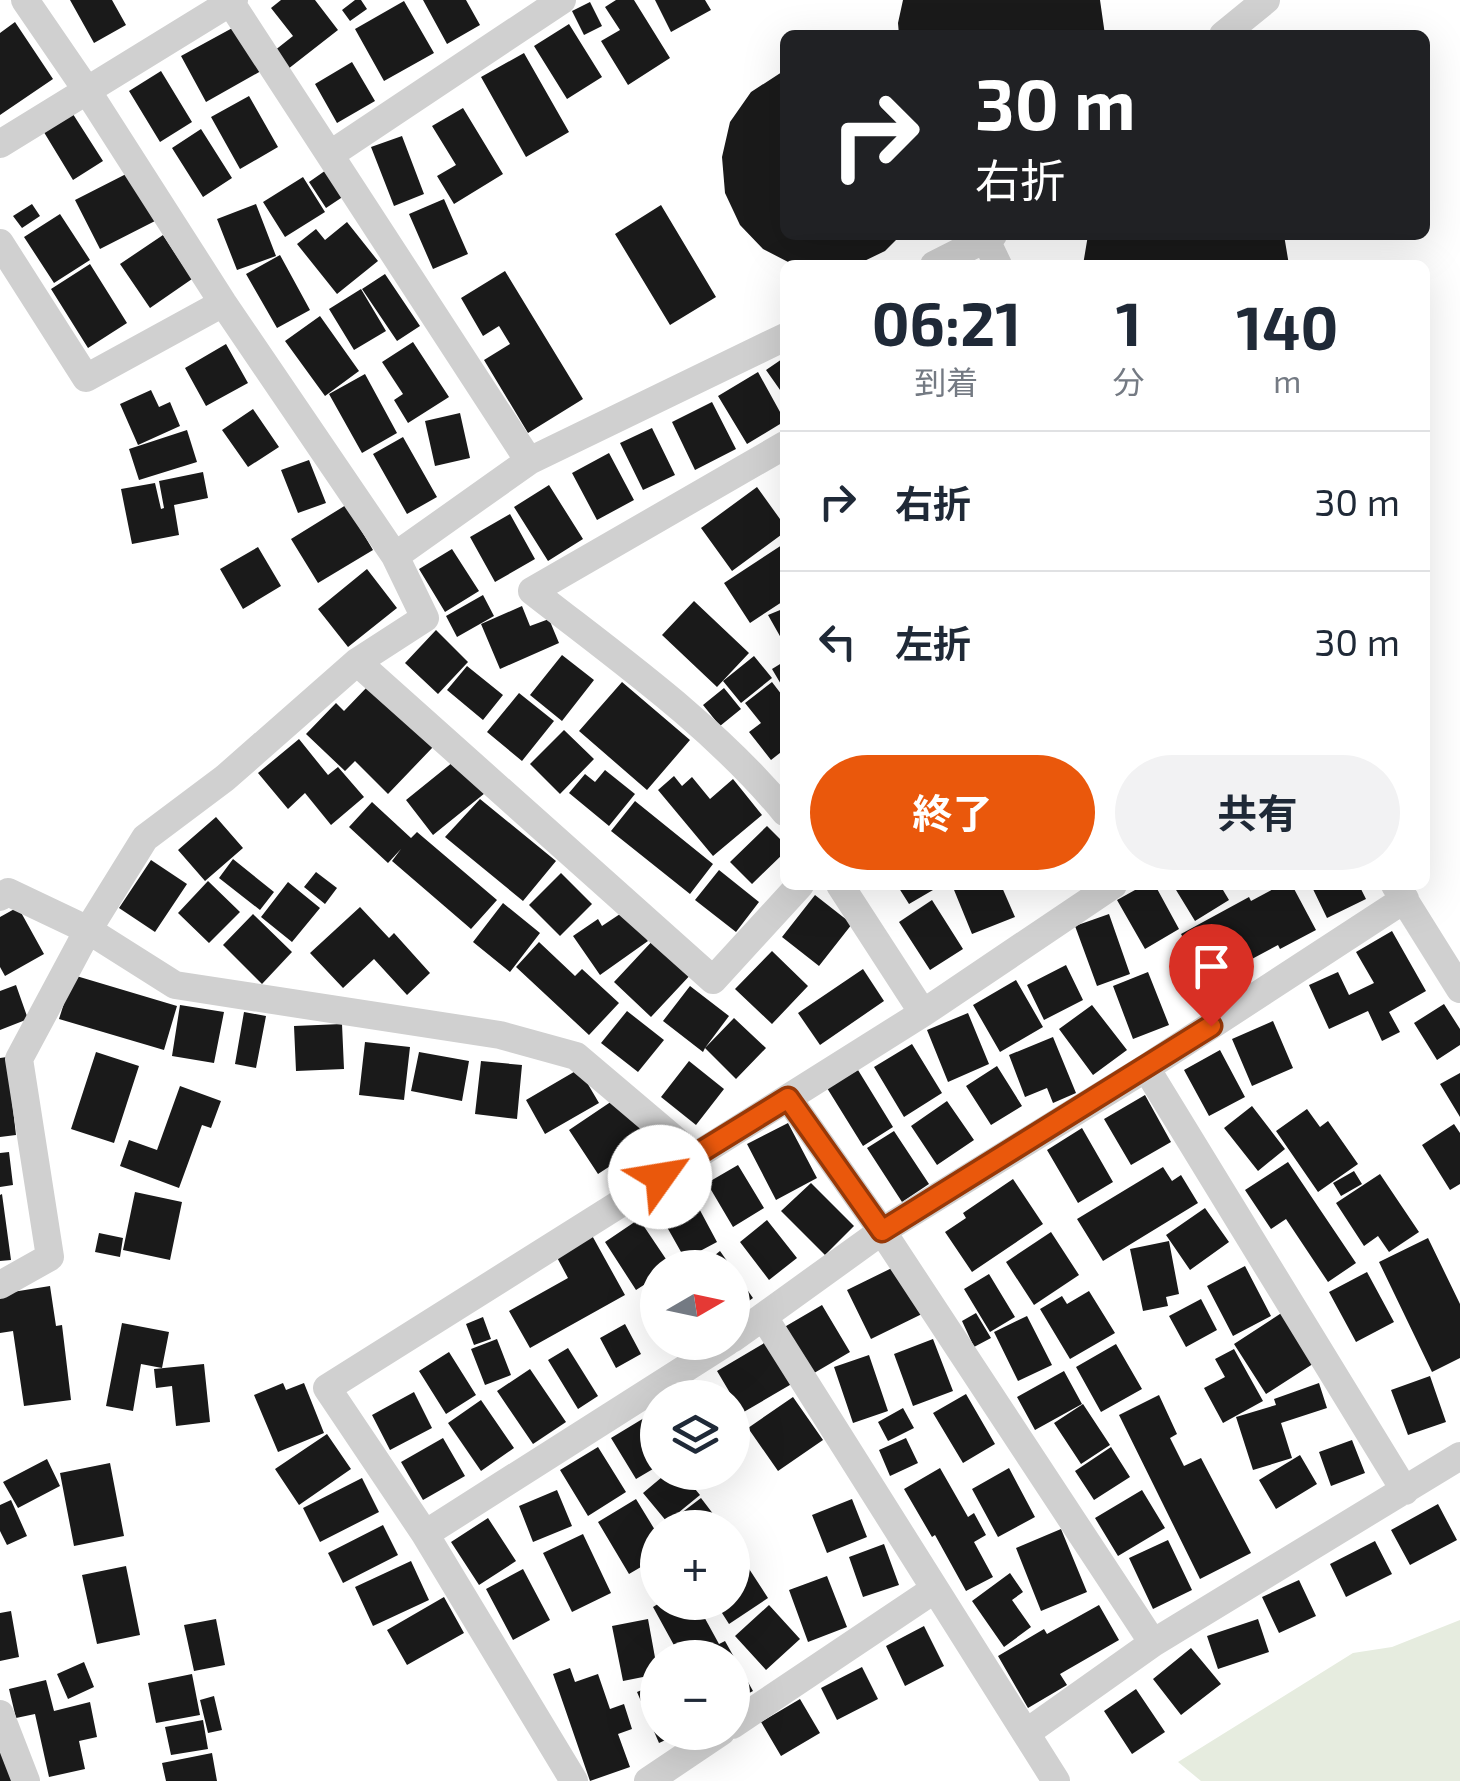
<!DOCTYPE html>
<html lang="ja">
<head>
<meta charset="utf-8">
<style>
	body { margin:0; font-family:"Exo 2","Noto Sans JP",sans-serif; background:#f2f2f3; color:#1f2937; height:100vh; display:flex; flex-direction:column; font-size:38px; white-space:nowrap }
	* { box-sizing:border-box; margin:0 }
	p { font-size:32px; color:#747a83 }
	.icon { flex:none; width:55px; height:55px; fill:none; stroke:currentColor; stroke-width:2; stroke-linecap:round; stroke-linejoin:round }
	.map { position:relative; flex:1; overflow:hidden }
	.side { position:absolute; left:780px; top:260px; width:650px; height:630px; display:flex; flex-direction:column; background:#fff; border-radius:15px; box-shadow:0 10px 40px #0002 }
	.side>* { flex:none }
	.banner { position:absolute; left:780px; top:30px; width:650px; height:210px; border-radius:15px; box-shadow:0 10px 40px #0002; background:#202124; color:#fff; overflow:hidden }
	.needle { width:65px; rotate:81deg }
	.tools { position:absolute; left:640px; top:1250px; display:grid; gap:20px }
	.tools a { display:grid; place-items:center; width:110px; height:110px; border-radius:50%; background:#fff; box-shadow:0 10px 40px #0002; font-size:50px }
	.pin { position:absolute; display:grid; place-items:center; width:85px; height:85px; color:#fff; margin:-102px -42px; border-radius:50% 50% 50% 0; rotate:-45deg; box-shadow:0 0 10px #0007 }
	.pin .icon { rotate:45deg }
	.me { position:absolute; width:110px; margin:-55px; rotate:58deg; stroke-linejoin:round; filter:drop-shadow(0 0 8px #0008) }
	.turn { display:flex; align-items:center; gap:35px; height:210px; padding:0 30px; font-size:45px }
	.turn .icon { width:130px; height:130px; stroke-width:2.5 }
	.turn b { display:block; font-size:70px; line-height:85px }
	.eta { display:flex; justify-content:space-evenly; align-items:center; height:170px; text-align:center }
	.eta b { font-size:60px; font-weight:700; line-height:70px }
	.cta { display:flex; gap:20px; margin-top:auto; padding:20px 30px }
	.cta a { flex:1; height:115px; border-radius:60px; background:#ea580c; color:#fff; font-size:40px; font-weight:700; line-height:115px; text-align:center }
	.cta a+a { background:#f2f2f3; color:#1f2937 }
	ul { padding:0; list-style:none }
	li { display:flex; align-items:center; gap:30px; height:140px; padding:0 30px; border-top:2px solid #e0e1e3 }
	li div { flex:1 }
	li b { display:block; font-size:38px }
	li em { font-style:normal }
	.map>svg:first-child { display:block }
</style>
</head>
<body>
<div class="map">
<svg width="1460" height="1781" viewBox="0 0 1460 1781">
	<rect width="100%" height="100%" fill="#fff"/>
	<!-- green -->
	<path fill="#e6ecdf" d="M1460,1620V1781H1201L1178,1762L1353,1653L1392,1647Z"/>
	<!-- building -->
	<path fill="#1a1a1a" d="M70,0H112L126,25L94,43Z
		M281,0H315L338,30L288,69L274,51L293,36L271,8Z
		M355,0H361L367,9L350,21L342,10Z
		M423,0H466L480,25L447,44Z
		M616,0H634L670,58L628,85L601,41L620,30L605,7Z
		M655,0H705L711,10L671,32Z
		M903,0H1100L1105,35H899L898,23Z
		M404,1L434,53L384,81L355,29Z
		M590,2L602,26L584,35L572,11Z
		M15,22L53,79L0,115V33Z
		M569,24L602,77L567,99L534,46Z
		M236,26L261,71L206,102L181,56Z
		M524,53L569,132L526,157L481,77Z
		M352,62L375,101L337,123L315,84Z
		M785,70V235H901L885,251L856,265L792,264L763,249L740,225L725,193L722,157L730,122L751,92Z
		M161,71L192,122L160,142L129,91Z
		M249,96L278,147L240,169L211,117Z
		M463,108L503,174L454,204L437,176L456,165L432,126Z
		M71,111L103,161L73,180L42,129Z
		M201,129L232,178L203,197L172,148Z
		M402,136L424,194L394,206L371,147Z
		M329,168L347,194L326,208L309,182Z
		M130,172L155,221L100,249L75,200Z
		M303,177L325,212L285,237L263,202Z
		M444,199L468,254L433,269L409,214Z
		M32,204L40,216L22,228L13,216Z
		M256,204L276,256L237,270L217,219Z
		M661,205L716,297L670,325L615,234Z
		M60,214L90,260L54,283L24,237Z
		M347,222L378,261L337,294L297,244L316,229L325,240Z
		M163,235L192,279L150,308L120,264Z
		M1088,235H1284L1289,265H1083Z
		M280,255L310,310L277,328L246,274Z
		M90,264L127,323L88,348L51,289Z
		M505,271L583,399L528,433L484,360L510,344L499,326L483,336L461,298Z
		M385,274L420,326L397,341L362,289Z
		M361,289L386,331L354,350L329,309Z
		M320,316L359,371L325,396L285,341Z
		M413,342L449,397L408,423L394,400L403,394L382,362Z
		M226,344L248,383L206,406L185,368Z
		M785,357V397L766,370Z
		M758,372L785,421L747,444L718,396Z
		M365,374L397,433L362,453L329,394Z
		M151,390L159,407L170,402L180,426L138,445L120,404Z
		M712,402L736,449L695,470L672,422Z
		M253,409L279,447L248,467L222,430Z
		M460,413L470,458L435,466L425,421Z
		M652,428L675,475L643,490L620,443Z
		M187,430L197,462L139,480L129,449Z
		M403,437L437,497L407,514L373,454Z
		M609,453L634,500L597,520L572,473Z
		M309,460L326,503L298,513L281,470Z
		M203,472L208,498L174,505L179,535L132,544L121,489L155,483L161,509L164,508L159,481Z
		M549,485L583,539L548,561L514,507Z
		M757,487L785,526V532L732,571L701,528Z
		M346,505L373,550L318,583L291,539Z
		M510,514L535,559L495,582L470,537Z
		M785,543V600L750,623L724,583Z
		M258,547L281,586L243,609L220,569Z
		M452,549L479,591L445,612L419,569Z
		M367,569L397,608L348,647L318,609Z
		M483,595L494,616L457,637L446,616Z
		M694,601L749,653L717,687L662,635Z
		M522,606L530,626L549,619L559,643L500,669L481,624Z
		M785,608V645L768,615Z
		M436,630L468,662L438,694L405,663Z
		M562,655L594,680L562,721L530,695Z
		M754,656L772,678L741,703L723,681Z
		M785,661V691L772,669Z
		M467,666L503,695L483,720L447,690Z
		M622,682L690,740L647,790L579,731Z
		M772,682L785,699V749L771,760L749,732L761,723L745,703Z
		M369,685L433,747L388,794L355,761L345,771L306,734L336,703L344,711Z
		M724,688L741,709L720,726L703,705Z
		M519,693L554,721L522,761L487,732Z
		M564,730L594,759L560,794L530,764Z
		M299,739L328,775L338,767L364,797L331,825L305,793L288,809L258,773Z
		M458,758L485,793L433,835L406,800Z
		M605,770L635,794L609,826L569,793L585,774L595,782Z
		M674,776L682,786L692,777L710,799L733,779L762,815L713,856L658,790Z
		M480,799L556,861L523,901L445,837Z
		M635,801L713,864L690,894L611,831Z
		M372,802L411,838L417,832L497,900L471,929L392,861L401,849L388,863L349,827Z
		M216,817L243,848L205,881L178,850Z
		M767,826L785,844V852L752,884L730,862Z
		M233,859L274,892L260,910L219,878Z
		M151,860L187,884L155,932L119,908Z
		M719,870L759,902L736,932L695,900Z
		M316,872L337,888L325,904L304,887Z
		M561,873L592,904L560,936L529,905Z
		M208,881L240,912L209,943L178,913Z
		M288,882L320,908L292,942L261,917Z
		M897,885H930L933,890L909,904Z
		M952,885H1001L1015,917L972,934Z
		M1144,885H1155L1179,929L1145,949L1117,900Z
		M1173,885H1220L1229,900L1195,921Z
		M1281,885H1292L1316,930L1280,949L1278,945L1207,983L1181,934L1249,897L1251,901Z
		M1311,885H1359L1366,899L1327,918Z
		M815,895L852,924L819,966L782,937Z
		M932,900L963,949L930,970L899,922Z
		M503,903L540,933L510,972L473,942Z
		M18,907L44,954L5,976L0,967V917Z
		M360,907L389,938L394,933L430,973L407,995L374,959L343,988L310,953Z
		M626,910L648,941L600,975L573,936L598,919L602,926Z
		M253,914L292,952L262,984L223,945Z
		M1109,914L1130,974L1097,986L1075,926Z
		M1392,931L1426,991L1389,1012L1400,1032L1382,1041L1368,1011L1329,1029L1309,985L1338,972L1349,995L1374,983L1356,952Z
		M657,936L694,971L651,1017L614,982Z
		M539,942L575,976L582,969L619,1003L589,1035L516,967Z
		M772,951L808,986L772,1024L735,989Z
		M1066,965L1083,1000L1044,1020L1027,985Z
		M863,969L884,1001L820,1045L798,1013Z
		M1148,972L1169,1025L1133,1039L1113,986Z
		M73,975L177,1006L164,1050L59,1019Z
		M1016,980L1043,1027L1000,1052L973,1005Z
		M16,985L28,1019L0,1030V991Z
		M690,986L729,1016L705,1048L734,1018L766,1048L736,1079L705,1048L703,1052L663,1021Z
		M1444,1004L1460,1029V1045L1437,1060L1414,1023Z
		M180,1005L224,1012L214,1063L172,1056Z
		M1092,1005L1127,1050L1093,1075L1059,1029Z
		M627,1011L664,1040L638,1072L601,1043Z
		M244,1012L266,1016L256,1068L235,1064Z
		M968,1013L989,1064L948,1082L927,1030Z
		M1273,1021L1293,1068L1252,1086L1232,1039Z
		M342,1024L344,1069L296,1071L294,1026Z
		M1053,1037L1076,1093L1053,1103L1047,1088L1025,1097L1009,1055Z
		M365,1042L410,1047L404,1100L359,1095Z
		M912,1044L942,1093L904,1117L874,1067Z
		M1220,1050L1245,1097L1209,1116L1184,1070Z
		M96,1052L139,1066L114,1143L71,1129Z
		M419,1052L469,1061L462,1101L411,1091Z
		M7,1057L16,1135L0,1137V1058Z
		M481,1061L522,1065L517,1119L475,1114Z
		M689,1061L724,1089L696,1125L661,1097Z
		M997,1066L1022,1106L991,1125L966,1086Z
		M579,1069L599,1103L545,1134L526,1100Z
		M858,1070L893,1127L863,1146L827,1088Z
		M1460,1073V1117L1440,1084Z
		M180,1086L221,1101L211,1128L202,1125L179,1188L120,1166L129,1140L157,1150Z
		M621,1095L650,1140L598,1174L569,1130Z
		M1145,1095L1171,1142L1131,1165L1104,1119Z
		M947,1101L974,1140L937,1165L911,1126Z
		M1252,1106L1285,1149L1258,1171L1224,1128Z
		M1307,1109L1320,1127L1328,1121L1358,1164L1318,1192L1276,1131Z
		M788,1123L817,1178L776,1200L747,1144Z
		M1454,1124L1460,1133V1184L1450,1190L1422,1145Z
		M1082,1128L1113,1182L1078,1203L1047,1150Z
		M894,1131L929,1184L902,1202L867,1148Z
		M9,1152L13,1185L0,1187V1153Z
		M1288,1162L1356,1263L1328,1282L1286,1219L1271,1229L1245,1190Z
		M738,1165L764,1208L733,1227L707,1183Z
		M1163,1167L1172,1181L1181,1175L1198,1203L1103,1261L1077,1219Z
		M1354,1171L1362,1184L1341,1196L1333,1183Z
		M1380,1174L1419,1232L1389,1252L1378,1236L1364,1246L1336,1203Z
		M1013,1179L1043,1224L972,1272L945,1232L966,1218L963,1213Z
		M811,1183L854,1226L825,1255L781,1211Z
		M687,1186L717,1242L685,1259L654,1204Z
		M135,1192L182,1202L170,1260L123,1250Z
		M2,1194L11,1260L0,1261V1195Z
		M1205,1208L1229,1242L1190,1270L1166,1235Z
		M639,1219L672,1268H658V1276L636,1290L605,1242Z
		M767,1220L797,1258L769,1280L740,1242Z
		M589,1230L625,1295L530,1348L509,1311L568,1278L553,1250Z
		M1051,1232L1079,1275L1034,1305L1006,1262Z
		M99,1233L123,1238L120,1257L95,1252Z
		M1428,1238L1460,1304V1358L1432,1372L1379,1262Z
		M1169,1241L1179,1294L1166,1297L1168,1306L1143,1311L1130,1249Z
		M720,1251L732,1268H699Z
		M900,1264L924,1313L871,1339L847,1290Z
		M1245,1266L1271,1316L1233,1336L1207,1286Z
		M732,1268L753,1298L732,1313Z
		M1367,1272L1394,1322L1356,1342L1329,1292Z
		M989,1274L1015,1317L990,1332L964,1289Z
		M50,1286L56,1326L62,1325L71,1400L24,1406L13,1331L0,1333V1294Z
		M658,1290V1329H656L648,1292Z
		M1089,1291L1115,1333L1070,1359L1040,1309L1062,1296L1067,1304Z
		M1201,1299L1217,1330L1186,1347L1169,1316Z
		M822,1305L850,1352L809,1376L781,1329Z
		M1286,1310L1319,1360L1266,1394L1234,1344Z
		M976,1313L991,1338L974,1347L962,1321Z
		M1027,1316L1052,1365L1018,1381L994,1332Z
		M483,1317L491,1339L474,1345L466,1324Z
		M122,1323L169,1332L162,1368L141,1364L133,1411L106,1406Z
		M625,1324L641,1354L616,1368L600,1338Z
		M497,1339L511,1375L485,1385L471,1349Z
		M771,1339L795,1382L742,1413L717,1371Z
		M933,1339L953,1391L913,1406L894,1354Z
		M1116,1344L1142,1389L1101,1412L1076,1367Z
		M568,1348L598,1396L578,1409L548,1360Z
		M1234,1349L1263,1401L1223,1423L1204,1388L1225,1377L1215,1359Z
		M449,1352L476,1395L446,1414L419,1371Z
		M869,1355L888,1411L853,1423L834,1367Z
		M204,1364L210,1422L176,1426L172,1386L156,1388L154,1369Z
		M530,1369L566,1422L533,1444L497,1391Z
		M1064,1371L1082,1404L1035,1430L1017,1397Z
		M1430,1376L1446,1422L1408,1435L1391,1390Z
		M283,1383L286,1390L304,1383L324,1433L278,1452L254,1395Z
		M1319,1383L1327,1408L1281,1423L1292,1458L1253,1470L1236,1417L1276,1405L1274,1399Z
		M414,1392L432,1428L390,1450L372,1415Z
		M966,1394L995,1444L963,1463L933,1413Z
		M1159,1395L1177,1434L1170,1438L1184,1466L1201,1458L1251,1553L1200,1579L1119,1415Z
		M793,1397L823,1440L778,1471L748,1428Z
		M481,1400L514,1448L481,1471L448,1423Z
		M1083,1404L1110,1445L1081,1464L1054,1423Z
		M903,1408L914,1428L888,1441L878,1422Z
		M649,1415L658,1429V1466L636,1479L611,1438Z
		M327,1434L351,1469L299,1505L275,1469Z
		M443,1438L465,1476L423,1500L401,1462Z
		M906,1438L918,1463L890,1476L879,1450Z
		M1352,1440L1365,1473L1331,1486L1319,1452Z
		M598,1447L626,1492L588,1516L560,1470Z
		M1111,1447L1130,1477L1094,1500L1075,1471Z
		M1300,1455L1317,1484L1276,1509L1259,1480Z
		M47,1459L60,1486L18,1508L3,1482Z
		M110,1463L124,1536L74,1546L60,1473Z
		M940,1468L968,1517L974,1513L986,1535L974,1542L993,1577L966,1591L935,1535L932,1537L904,1489Z
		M1009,1468L1035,1517L998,1537L972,1489Z
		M668,1472H681L700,1495L667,1522L643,1493Z
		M362,1478L379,1512L320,1542L303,1508Z
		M557,1490L572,1526L533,1542L519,1506Z
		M1142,1490L1165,1528L1118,1556L1095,1518Z
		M701,1498L717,1519L706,1528H677L672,1520Z
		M636,1499L658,1535V1557L629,1574L598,1522Z
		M852,1499L867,1537L827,1553L812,1515Z
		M11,1500L27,1536L7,1545L0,1531V1505Z
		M1438,1504L1457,1540L1410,1565L1391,1530Z
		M488,1518L516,1561L479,1585L451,1542Z
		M383,1525L398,1555L343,1583L328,1553Z
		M1061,1529L1087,1592L1041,1611L1016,1548Z
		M583,1534L611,1593L572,1612L543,1553Z
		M1168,1540L1192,1590L1153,1609L1129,1558Z
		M1375,1541L1392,1574L1346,1597L1330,1564Z
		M884,1544L899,1585L863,1597L849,1557Z
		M740,1555L768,1598L729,1624L715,1602H732V1559Z
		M411,1561L429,1600L373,1626L355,1587Z
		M126,1566L140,1635L97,1644L82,1575Z
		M523,1569L550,1620L513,1640L486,1589Z
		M1010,1573L1023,1592L1012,1600L1031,1627L1004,1647L972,1601Z
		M827,1576L847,1627L808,1642L789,1590Z
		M1299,1580L1316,1616L1279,1633L1262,1597Z
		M444,1597L464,1633L407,1665L387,1630Z
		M661,1602H696L719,1644L725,1641L753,1691L732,1702V1658H681L653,1607Z
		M769,1605L800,1639L766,1670L735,1636Z
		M1099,1605L1119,1640L1060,1674L1067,1685L1028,1708L998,1656L1044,1629L1047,1634Z
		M11,1611L19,1657L0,1661V1613Z
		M216,1619L225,1665L194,1671L184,1625Z
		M648,1619L658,1674L623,1681L612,1626Z
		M1258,1619L1269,1652L1218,1669L1207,1636Z
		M924,1626L944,1666L905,1686L886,1646Z
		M1191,1648L1221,1684L1181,1715L1153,1679Z
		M84,1662L94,1687L68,1699L57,1674Z
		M862,1667L878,1699L837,1720L821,1688Z
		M570,1668L575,1682L598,1674L610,1709L624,1704L632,1729L618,1734L630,1767L590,1781L553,1674Z
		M192,1674L200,1715L156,1723L148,1683Z
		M46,1680L54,1711L90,1702L97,1737L79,1741L85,1769L49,1777L35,1714L16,1718L9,1689Z
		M658,1683V1732H683L659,1743L637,1692Z
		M1136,1689L1165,1732L1132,1754L1104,1711Z
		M214,1696L222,1730L208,1733L200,1700Z
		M800,1699L820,1733L781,1756L761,1722Z
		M203,1720L208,1749L171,1755L165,1727Z
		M0,1745L15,1781H0Z
		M212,1753L217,1781H166L162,1763Z"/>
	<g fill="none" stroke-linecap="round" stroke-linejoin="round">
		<!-- street -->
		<path stroke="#d0d0d0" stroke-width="28" d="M229,0L529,461
			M1223,35L1266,0
			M0,144L234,0
			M331,154L562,0
			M986,240L998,265
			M0,243L86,378L223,303
			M934,265L993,235
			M785,445L532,591C619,659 714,726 785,812
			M395,556L529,461L785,337
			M357,662L713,980L800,885
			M840,885L923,1013
			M1395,885L1460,989
			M0,897L8,892L88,930L175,985L500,1035L576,1056L694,1156
			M1146,1068L1405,1491
			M788,1098L882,1231L1153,1643
			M0,1285L50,1257L19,1059L88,930L145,838L225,778L357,662L425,618L395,556L223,303L88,92L25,0
			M765,1319L1056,1781
			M732,1339L882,1231L1146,1068L1405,899
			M425,1534L727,1342
			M0,1714L26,1781
			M732,1725L935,1589
			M1026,1733L1153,1643L1460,1456
			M574,1781L425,1534L327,1388L923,1013L1113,885
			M648,1781L721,1732"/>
	</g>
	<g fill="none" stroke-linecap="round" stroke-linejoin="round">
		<defs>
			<path id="route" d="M660,1177L788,1098L882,1231L1211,1026"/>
		</defs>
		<!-- route casing -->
		<use href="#route" stroke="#983908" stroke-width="25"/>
		<!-- route -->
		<use href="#route" stroke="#ea580c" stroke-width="18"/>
	</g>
</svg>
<div class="tools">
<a><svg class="needle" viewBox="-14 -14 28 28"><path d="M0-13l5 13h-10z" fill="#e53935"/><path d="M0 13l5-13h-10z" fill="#747a83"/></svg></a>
<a><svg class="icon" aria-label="layers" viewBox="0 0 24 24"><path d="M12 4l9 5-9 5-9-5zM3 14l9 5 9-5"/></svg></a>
<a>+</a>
<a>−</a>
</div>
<div class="pin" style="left:1211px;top:1026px;background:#d93025"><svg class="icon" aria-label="arrive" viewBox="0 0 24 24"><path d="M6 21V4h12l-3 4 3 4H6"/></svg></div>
<svg class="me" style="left:660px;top:1177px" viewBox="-20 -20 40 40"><circle r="19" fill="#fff"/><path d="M0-13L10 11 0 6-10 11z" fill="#ea580c"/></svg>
<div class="banner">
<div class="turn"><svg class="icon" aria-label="right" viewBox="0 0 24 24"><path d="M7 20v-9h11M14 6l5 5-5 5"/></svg><div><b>30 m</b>右折</div></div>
</div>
<section class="side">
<div class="eta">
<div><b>06:21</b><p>到着</p></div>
<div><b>1</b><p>分</p></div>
<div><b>140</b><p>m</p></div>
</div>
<ul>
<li><svg class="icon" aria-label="right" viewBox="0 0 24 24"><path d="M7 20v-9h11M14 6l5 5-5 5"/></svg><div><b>右折</b></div><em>30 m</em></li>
<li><svg class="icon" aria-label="left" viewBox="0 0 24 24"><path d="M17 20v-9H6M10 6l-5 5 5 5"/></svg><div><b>左折</b></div><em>30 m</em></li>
</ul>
<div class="cta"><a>終了</a><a>共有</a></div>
</section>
</div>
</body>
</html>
